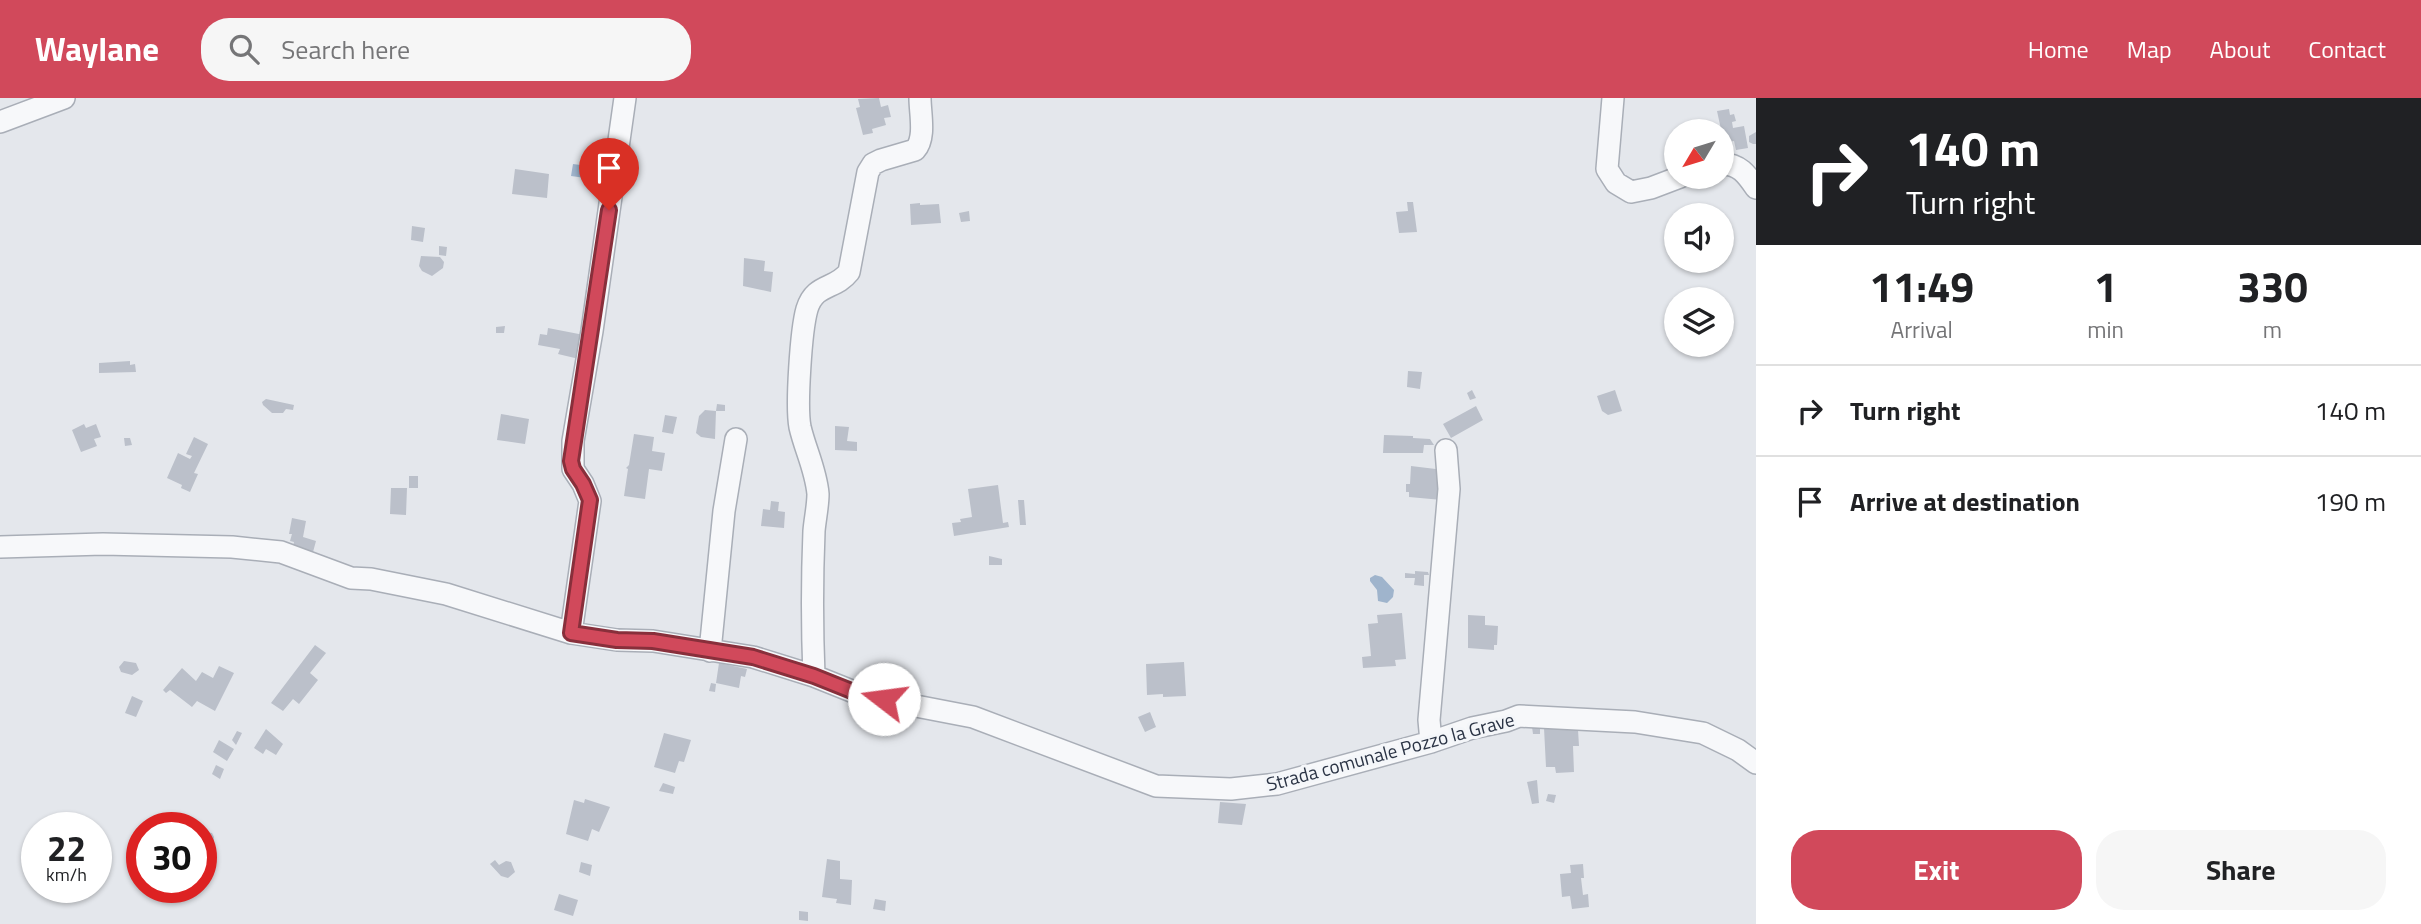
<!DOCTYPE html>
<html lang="en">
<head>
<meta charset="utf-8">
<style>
	body { margin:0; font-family:"Titillium Web",sans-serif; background:#f6f6f6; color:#202124; height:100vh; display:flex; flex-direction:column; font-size:26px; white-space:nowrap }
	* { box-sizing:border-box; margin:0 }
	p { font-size:23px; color:#757577 }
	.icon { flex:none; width:38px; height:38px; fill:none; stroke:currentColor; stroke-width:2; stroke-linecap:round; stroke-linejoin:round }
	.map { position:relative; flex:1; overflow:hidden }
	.sheet { display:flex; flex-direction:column; background:#fff; width:665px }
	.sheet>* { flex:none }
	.hud { background:#202124; color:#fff; overflow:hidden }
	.needle { width:46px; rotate:232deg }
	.tools { position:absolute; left:1664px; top:21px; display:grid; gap:14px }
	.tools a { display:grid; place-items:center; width:70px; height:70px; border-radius:50%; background:#fff; box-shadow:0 2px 5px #0004; font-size:35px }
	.speed { position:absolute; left:21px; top:714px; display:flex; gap:14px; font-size:35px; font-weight:700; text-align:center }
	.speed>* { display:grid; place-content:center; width:91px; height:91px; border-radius:50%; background:#fff; box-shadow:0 2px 5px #0004; line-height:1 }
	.speed small { font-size:18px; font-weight:400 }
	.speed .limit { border:10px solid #d22; background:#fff; color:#111 }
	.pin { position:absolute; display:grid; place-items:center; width:60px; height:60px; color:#fff; margin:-72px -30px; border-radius:50% 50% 50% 0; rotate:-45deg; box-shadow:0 0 7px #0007 }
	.pin .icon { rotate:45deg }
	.me { position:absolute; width:77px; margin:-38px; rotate:285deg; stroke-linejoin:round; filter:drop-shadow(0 0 5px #0008) }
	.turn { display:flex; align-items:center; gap:24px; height:147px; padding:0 35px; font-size:32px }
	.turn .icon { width:91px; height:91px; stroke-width:2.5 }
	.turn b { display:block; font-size:49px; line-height:60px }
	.eta { display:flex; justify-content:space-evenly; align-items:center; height:119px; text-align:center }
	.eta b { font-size:42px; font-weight:700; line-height:49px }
	.action { display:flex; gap:14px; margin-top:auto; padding:14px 35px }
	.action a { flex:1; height:80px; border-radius:28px; background:#d1495b; color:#fff; font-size:28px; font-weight:700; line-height:80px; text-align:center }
	.action a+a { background:#f6f6f6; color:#202124 }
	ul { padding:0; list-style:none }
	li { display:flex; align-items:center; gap:21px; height:91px; padding:0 35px; border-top:2px solid #e0e0e0 }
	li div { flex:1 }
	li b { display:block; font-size:26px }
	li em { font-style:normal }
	header { display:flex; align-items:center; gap:42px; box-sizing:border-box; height:98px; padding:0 35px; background:#d1495b; color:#fff }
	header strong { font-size:33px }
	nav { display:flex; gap:38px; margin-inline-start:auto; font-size:24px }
	.search { width:490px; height:63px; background:#f6f6f6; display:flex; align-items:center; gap:18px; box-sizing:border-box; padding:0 24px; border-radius:28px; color:#757577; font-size:26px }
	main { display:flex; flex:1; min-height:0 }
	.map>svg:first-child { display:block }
</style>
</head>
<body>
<header>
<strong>Waylane</strong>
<div class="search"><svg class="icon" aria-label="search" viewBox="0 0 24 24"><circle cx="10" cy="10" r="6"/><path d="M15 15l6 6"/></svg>Search here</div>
<nav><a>Home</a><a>Map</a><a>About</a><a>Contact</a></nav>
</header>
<main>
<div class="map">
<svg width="1756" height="826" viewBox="0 0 1756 826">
	<rect width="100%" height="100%" fill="#e4e7ec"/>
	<!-- water -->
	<path fill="#9fb4cc" d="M573,66L603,70L600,82L571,78Z
		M1375,477L1382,479L1394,492L1393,499L1387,505L1378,503L1377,492L1370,483V480Z"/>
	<!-- building -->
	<path fill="#bbc0ca" d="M879,0L881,9L888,7L891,19L884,20L886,27L872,31L873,35L863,37L856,10L860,9L858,1Z
		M1729,11L1730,17L1734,16L1736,23L1732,24L1733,30L1744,28L1748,50L1736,52L1734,43L1724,45L1717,13Z
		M1756,34V46H1753L1749,44V38Z
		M515,71L549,76L547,100L512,96Z
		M1407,104H1413L1417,134L1399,135L1396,114L1408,113Z
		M920,105V107L939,106L941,125L911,127L910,106Z
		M969,113L970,123L961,124L959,115Z
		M412,128L425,130L423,144L411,142Z
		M439,148L447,149L446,158L439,157Z
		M421,158L440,159L444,164L443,170L432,178L422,173L419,168Z
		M744,160L765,163L764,173L773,174L771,194L743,188Z
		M505,228L504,235H496V229Z
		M548,230L584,237L579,261L558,256L560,251L538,247L540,236L547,237Z
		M130,263V267L135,266L136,274L99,275V265Z
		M1408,273L1422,274L1420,291L1407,289Z
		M1472,292L1476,300L1470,302L1467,295Z
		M1615,292L1622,313L1608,317L1602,313L1597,298Z
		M266,301L294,307L293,312L286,311L283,315H272L263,307L262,304Z
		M717,306L725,307V313H716Z
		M1476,308L1483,322L1451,340L1443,326Z
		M705,312L716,313L715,341L701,339L696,335L699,318Z
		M501,316L529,321L525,346L497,342Z
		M665,317L677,319L673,336L662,334Z
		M84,326L86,330L96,326L101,339L94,341L97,348L81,354L72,332Z
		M835,328L849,329L847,343L857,344V353L835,352Z
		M634,336L654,339L652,353L665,355L662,373L649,371L645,401L624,398L628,371L626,370L629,367Z
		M1384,337L1413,338V340L1430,341L1434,347H1424L1423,355H1383Z
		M194,339L208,346L194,375L198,376L190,394L181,390L182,387L167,380L178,355L190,361L192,358L186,356Z
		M124,340H130L132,347L125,348Z
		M1411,368L1444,372L1442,402L1409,399V394H1406V386H1410Z
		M409,378H418V390H409Z
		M998,387L1003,425L1008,424L1009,429L954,438L952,425L961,424L960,421L972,419L968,391Z
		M391,390H407L406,417L390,416Z
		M1018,402H1024L1026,427H1020Z
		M771,403L779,404L778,413L785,414L784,430L761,428L763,411L770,412Z
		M292,420L306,423L303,439L316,443L313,454L293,448L294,444L290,443L292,436H289Z
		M989,458L1002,461V467H989Z
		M1415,473L1428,474L1429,477H1424V488L1414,487L1415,480H1405V475L1415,476Z
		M1402,515L1406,561L1395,562L1396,568L1363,570L1362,559L1371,558L1368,526L1378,525L1377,517Z
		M1468,517L1485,518V527L1498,528L1497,547H1494V552L1468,550Z
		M315,547L326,555L310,575L318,582L299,606L293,601L283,613L271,605Z
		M124,563L136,565L139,572L132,577L121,574L119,569Z
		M1184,564L1186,598L1163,599V596L1147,597L1146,566Z
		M719,565L747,571L745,579L741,578L739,590L716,585Z
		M219,568L234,575L215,613L197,603L192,609L170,592L166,595L163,592L182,570L196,583L202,574L213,580Z
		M711,585L716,586L715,594L709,593Z
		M132,598L143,603L136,619L125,615Z
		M1150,614L1156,629L1145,634L1138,619Z
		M1532,629H1540V636H1533Z
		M1574,629V632H1578L1579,648H1573L1574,674L1556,675L1555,669H1546L1544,630Z
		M266,631L283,646L276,657L266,651L263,656L254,650Z
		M237,633L242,635L236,647L232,642Z
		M664,635L691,642L684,664L679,663L675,675L654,669Z
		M219,642L234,651L227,663L213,654Z
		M216,667L224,671L220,681L212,676Z
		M1537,682L1539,705L1532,706L1527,684Z
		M663,685L675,689L673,696L659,693Z
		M1548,696L1556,697L1554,705L1546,703Z
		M585,701L610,709L599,734L592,731L588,743L566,736L574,702L584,705Z
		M1220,704L1246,706L1242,727L1218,725Z
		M206,734L212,735L214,739L212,754L210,755L201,753L203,737Z
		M827,761L840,763V781L852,782L851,807L836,805L837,801L822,799Z
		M495,762L499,767L506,763L511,764L515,774L508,780L501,778L490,766Z
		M581,764L592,767L590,778L579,774Z
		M1583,766L1584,780H1581L1583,797L1588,796L1589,809L1572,811L1570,798L1562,799L1560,776L1571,775L1570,767Z
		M559,796L578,802L573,818L554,812Z
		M875,801L886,803L885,813L873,811Z
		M799,813L808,814V823L799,822Z"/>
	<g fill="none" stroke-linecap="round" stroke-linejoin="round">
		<defs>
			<path id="minor" d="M1613,0L1607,71L1616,85L1631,94L1651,90L1680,79
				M0,24L64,0
				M1722,66C1740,66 1747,77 1756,90
				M0,449L103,446L232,449L281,454L351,480L371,481L446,496L571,535L617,542L653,543L753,559L814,578L864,598L973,619L1156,688L1231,691L1277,686L1431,644L1472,630L1506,623L1519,618L1635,624L1703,635L1738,652L1756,665
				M571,535L590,403L583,386L573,371V343L592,233L625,0
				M710,553L724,413L736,341
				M814,578C812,530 812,481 814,433C815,421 818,408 818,396C816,372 805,351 800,329C796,308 801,232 807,211C815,185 835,192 849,174L868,74L873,66L881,62L915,52C926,40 920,16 920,0
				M1431,644L1429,622L1449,391L1446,352"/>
		</defs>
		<!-- minor casing -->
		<use href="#minor" stroke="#a9aeb7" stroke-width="24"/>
		<!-- minor -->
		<use href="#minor" stroke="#f7f8fa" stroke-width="21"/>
	</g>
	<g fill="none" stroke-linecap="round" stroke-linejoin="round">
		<defs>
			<path id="route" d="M609,112L571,363L573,371L583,386L590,402L571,535L617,542L653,543L753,559L814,578L864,598L884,601"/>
		</defs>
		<!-- route casing -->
		<use href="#route" stroke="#882f3b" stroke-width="18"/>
		<!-- route -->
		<use href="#route" stroke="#d1495b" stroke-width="12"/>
	</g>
	<g text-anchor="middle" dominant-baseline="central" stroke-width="6" stroke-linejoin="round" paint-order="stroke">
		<!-- street labels -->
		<g font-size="19" fill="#2b3445" stroke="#f4f6f9">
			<text transform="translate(1390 653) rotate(-15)">Strada comunale Pozzo la Grave</text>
		</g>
	</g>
</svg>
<div class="tools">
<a><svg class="needle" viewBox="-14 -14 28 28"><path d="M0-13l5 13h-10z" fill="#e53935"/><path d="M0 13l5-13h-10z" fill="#757577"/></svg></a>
<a><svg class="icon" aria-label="sound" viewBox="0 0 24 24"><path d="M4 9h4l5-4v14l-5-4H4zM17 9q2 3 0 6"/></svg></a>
<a><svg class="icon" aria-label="layers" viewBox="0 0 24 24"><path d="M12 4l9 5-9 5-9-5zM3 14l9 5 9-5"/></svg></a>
</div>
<div class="speed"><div>22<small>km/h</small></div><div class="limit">30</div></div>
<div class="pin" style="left:609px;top:112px;background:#d93025"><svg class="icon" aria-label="arrive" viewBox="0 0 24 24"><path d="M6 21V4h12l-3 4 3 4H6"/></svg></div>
<svg class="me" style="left:884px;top:601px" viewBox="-20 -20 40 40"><circle r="19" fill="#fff"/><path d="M0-13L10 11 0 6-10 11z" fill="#d1495b"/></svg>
</div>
<section class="sheet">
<div class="hud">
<div class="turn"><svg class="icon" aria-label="right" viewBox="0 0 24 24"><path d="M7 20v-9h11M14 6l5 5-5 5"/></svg><div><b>140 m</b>Turn right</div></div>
</div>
<div class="eta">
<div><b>11:49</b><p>Arrival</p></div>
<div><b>1</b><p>min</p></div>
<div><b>330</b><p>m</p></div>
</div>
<ul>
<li><svg class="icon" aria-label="right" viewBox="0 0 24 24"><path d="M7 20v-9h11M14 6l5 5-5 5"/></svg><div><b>Turn right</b></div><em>140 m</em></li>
<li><svg class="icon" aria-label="arrive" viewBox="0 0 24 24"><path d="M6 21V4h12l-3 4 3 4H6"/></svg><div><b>Arrive at destination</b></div><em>190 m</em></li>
</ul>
<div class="action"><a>Exit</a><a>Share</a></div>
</section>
</main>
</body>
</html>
